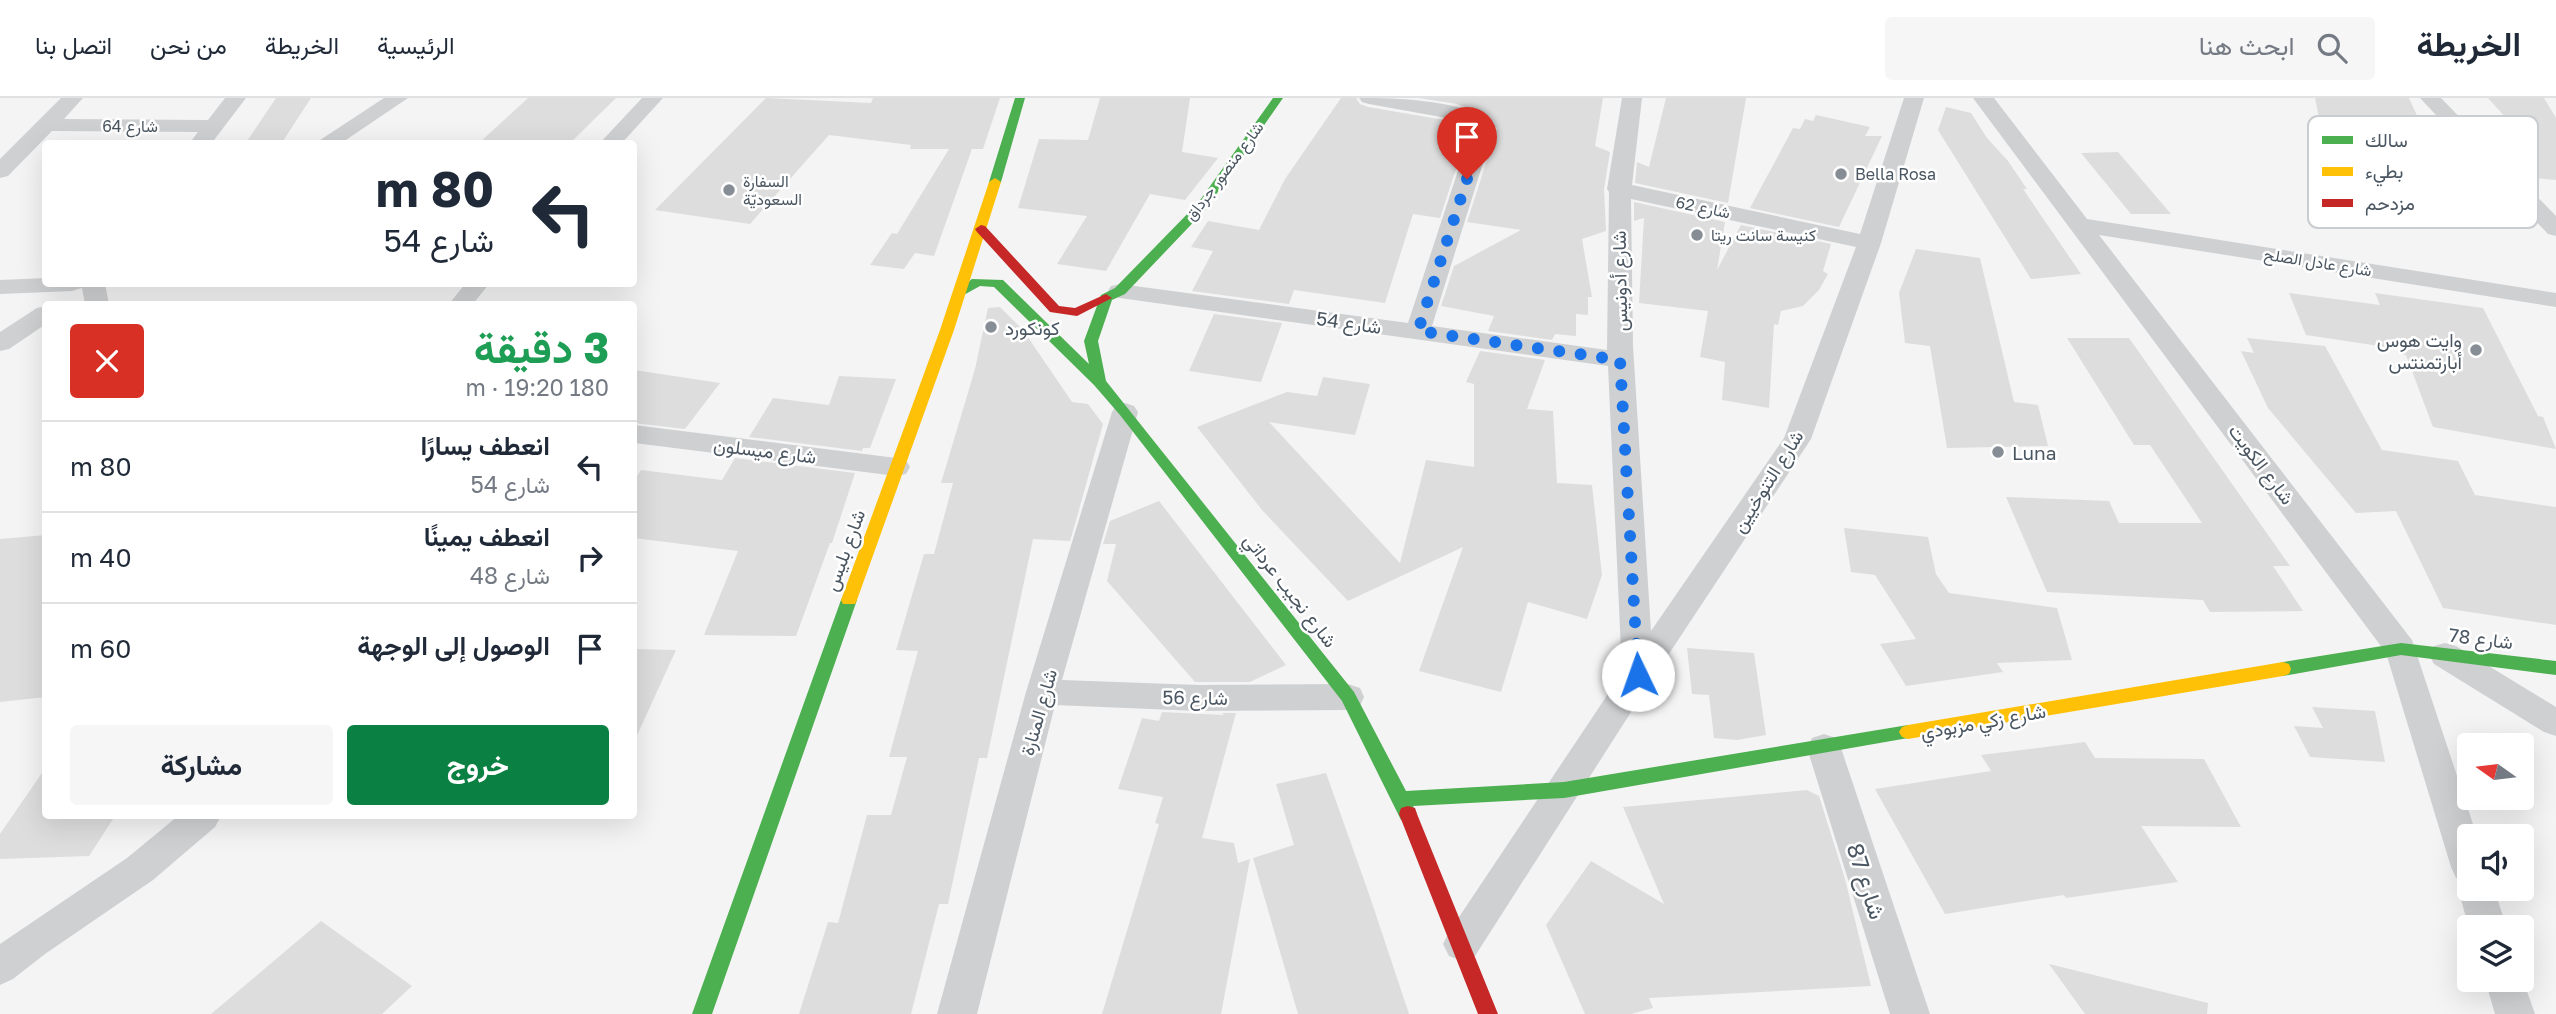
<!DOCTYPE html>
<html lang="ar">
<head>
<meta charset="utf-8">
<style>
	body { margin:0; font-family:"Golos Text",Vazirmatn,sans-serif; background:#f6f6f7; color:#1f2937; direction:rtl; height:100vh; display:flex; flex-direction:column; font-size:26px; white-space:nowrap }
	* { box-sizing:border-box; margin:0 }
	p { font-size:23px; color:#747a83 }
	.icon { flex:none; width:38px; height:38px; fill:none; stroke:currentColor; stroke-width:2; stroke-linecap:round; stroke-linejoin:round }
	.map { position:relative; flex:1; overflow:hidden; direction:ltr }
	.side { position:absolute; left:42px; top:203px; width:595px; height:518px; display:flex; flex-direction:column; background:#fff; border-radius:7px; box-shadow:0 7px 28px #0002; direction:rtl }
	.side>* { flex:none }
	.hud { position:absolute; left:42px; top:42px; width:595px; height:147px; border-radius:7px; box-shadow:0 7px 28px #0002; direction:rtl; background:#fff; color:#1f2937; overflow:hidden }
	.needle { width:46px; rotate:284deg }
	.buttons { position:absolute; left:2457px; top:635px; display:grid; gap:14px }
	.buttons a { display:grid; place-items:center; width:77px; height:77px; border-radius:7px; background:#fff; box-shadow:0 7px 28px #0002; font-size:35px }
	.pin { position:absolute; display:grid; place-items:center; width:60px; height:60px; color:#fff; margin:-72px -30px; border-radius:50% 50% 50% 0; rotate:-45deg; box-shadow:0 0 7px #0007 }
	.pin .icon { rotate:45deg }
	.me { position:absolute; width:77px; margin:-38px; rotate:357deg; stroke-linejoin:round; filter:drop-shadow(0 0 5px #0008) }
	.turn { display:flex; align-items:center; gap:24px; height:147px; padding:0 28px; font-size:32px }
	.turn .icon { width:91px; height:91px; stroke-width:2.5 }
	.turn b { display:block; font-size:49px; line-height:60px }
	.round { display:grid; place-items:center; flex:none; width:74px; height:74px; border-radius:7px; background:#f6f6f7 }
	.summary { display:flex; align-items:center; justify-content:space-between; height:119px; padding:0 28px }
	h1 { font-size:42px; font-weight:700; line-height:52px; color:#1e9e55 }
	.action { display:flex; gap:14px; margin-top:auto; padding:14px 28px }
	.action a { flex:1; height:80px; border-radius:7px; background:#0b8043; color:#fff; font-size:28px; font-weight:700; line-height:80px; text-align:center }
	.action a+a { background:#f6f6f7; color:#1f2937 }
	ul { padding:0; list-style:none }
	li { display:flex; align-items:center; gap:21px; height:91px; padding:0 28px; border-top:2px solid #e0e1e3 }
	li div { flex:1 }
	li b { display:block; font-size:26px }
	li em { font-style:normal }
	header { display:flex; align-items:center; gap:42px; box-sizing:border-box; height:98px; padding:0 35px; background:#fff; border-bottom:2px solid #e0e1e3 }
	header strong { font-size:33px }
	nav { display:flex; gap:38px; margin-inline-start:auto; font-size:24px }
	.search { width:490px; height:63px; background:#f6f6f7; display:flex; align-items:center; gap:18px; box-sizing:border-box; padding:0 24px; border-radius:7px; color:#747a83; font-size:26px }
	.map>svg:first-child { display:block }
</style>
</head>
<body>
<header>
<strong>الخريطة</strong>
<div class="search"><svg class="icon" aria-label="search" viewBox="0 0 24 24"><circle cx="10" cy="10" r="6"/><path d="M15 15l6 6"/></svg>ابحث هنا</div>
<nav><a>الرئيسية</a><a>الخريطة</a><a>من نحن</a><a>اتصل بنا</a></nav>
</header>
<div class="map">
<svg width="2556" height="916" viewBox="0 0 2556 916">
	<rect width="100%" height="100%" fill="#f4f4f4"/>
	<!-- building -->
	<path fill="#ddddde" d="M276,0H311L281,46H245Z
		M528,0H616L569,46H478Z
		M766,0L871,5L873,0H1000L983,51H972L934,158L915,155L904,171L870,167L892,135L897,136L949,51H910L911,47L829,37L750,126L655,112Z
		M1100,0H1190L1182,54L1218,60L1185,102L1150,96L1106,173L1057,166L1087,118L1018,110L1039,41L1088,42Z
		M1341,0H1356L1360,6L1368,9L1462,25L1469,31L1440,120L1413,116L1385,205L1294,192L1289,206L1192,193L1213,153L1191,149L1208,123L1259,132L1285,81Z
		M1419,0H1603L1595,48L1610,54L1604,91L1606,133L1582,141L1592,199H1588V217L1576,216V238L1555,236L1552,242L1488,233L1494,218L1441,208L1454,168L1521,132L1467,124L1497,31L1489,18L1457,6Z
		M1666,0H1746L1728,105L1635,85L1637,64L1649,69Z
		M2315,0H2409L2424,33L2446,34L2457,68L2324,45Z
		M2488,0H2544L2556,20V82L2534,80L2495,37L2523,39Z
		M1946,9L1971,15L1987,40L2008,63L2027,91H2023L2081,176L2031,181L1938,32Z
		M1816,17L1870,29L1865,38H1882L1839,129L1750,110L1793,30L1800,31L1805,21L1813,23Z
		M2118,54L2171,116H2131L2081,55Z
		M1634,104L1725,124L1717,172L1741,127L1831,146L1823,173L1828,176L1819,192L1803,208L1781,213L1778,227L1774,226L1769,310L1722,302L1725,264L1700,259L1708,213L1639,205L1644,120L1634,123Z
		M1916,151L1980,160L2014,304L2038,307L2048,348L1947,350L1930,248L1905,245L1899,195Z
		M2289,195L2380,207L2375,195L2483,210L2538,318L2543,319L2556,351L2433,329L2406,257L2401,256L2399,251L2306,237Z
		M1000,209L1023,232L1072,304L1088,306L1103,326L1073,433L1070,443L1033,441L987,660H979L948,806H939L911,916H799L828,824L838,825L867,717H891L907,659H889L918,553L896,552L924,456H934L953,385H941L975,271L988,210Z
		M1214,216L1282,225L1261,284L1189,273Z
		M2067,240H2129L2290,468H2273L2303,513L2210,514L2203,502L2047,494L2006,399L2109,403L2119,425H2202L2150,347H2134Z
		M2247,240L2325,248L2382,352L2458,363L2475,397L2556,409V527L2443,510L2396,413L2356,415L2268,310L2241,253L2254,255Z
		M1480,253L1545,262L1527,311L1553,313L1557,385L1592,387L1602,477L1587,521L1528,504L1501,594L1419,573L1463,449L1348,503L1262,412L1197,329L1287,294L1317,298L1323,279L1370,286L1355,337L1269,324L1400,465L1426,362L1474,369V286L1466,284Z
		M634,272L720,285L685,331L634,325Z
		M839,278L896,281L870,350H863L862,353L749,339L773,300L829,307Z
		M735,360L855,375L832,445H830L796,538L704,537L738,453L634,440V383L641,372L722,382Z
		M1159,403L1286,567L1250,584H1195L1107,483L1116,446H1103L1110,423Z
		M1844,430L1928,439L1936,476L1949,495L2057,510L2072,562L1997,565L2003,574L1906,588L1880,546L1916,541L1875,477L1851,474Z
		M46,437V599L0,604V441Z
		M1687,550L1754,555L1766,637L1737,642L1714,640L1709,597L1692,596Z
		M634,551L676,552L634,644Z
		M2312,609L2375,613L2385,664L2310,659L2294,628L2323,630Z
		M1162,614L1224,617L1222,615H1236L1202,740L1234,745L1238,765L1250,761L1221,916H1102L1159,726L1155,725L1163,699L1118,691L1142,620L1159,623Z
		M2085,644L2095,660L2204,661L2241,729L2141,728L2178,784L2066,800L2064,797L1945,816L1875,691L1991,673L1981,657Z
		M46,669V718H115L89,758L0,761V736Z
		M1326,675L1369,796L1409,916H1298L1253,760L1294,747L1276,686Z
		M1807,692L1819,698L1845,781L1871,888L1649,900L1653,910L1631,916H1585L1546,827L1591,763L1664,806L1623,709Z
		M321,823L412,888L382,916H211Z
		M2049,866L2208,905L2207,916H2085Z"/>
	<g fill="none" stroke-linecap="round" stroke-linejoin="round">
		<!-- street -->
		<path fill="#ced0d2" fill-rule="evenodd" d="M61,0H83L64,21L208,22L225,0H246L211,46H195L192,42L198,34L52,33L8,78L0,80V61Z
			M384,0H408L340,46H314Z
			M642,0H663L621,46H599Z
			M1359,0C1401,0 1448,2 1487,19L1494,30L1432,228L1607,252L1609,94L1607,91L1622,0H1642L1632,87L1860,136L1904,0H1924L1881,145L1811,341L1649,586L1475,858L1462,863L1449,858L1443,846L1449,834L1622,575L1608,268L1120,200L1111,198L1108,193L1111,188L1120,186L1408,225L1472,30L1463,23L1369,6L1362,4ZM1631,101L1856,149L1784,340L1651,533L1633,248Z
			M1973,0H1994L2087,121L2556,195V209L2099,137L2412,542L2477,738H2469V791H2494L2507,830H2469L2458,791L2462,782L2456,780L2451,769L2386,555Z
			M2420,0H2441L2556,118V138L2548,136Z
			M46,180V186H105L109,206H85L82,190L72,193L0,196V182Z
			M465,186H489L473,206H449Z
			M46,208V226L9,251L0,253V234L37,210Z
			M1125,305L1134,308L1138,314L1062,582L1199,587L1348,586L1360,590L1364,599L1360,608L1348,612L1199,613L1055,607L977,916H937L1026,594L1112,314L1116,308Z
			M634,327L896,360L906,362L910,369L906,376L896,378L634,345Z
			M2445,545L2456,548L2556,609V638L2544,634L2434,566L2429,557L2434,548Z
			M1824,636L1836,640L1841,650L1930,916H1890L1807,650L1812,640Z
			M178,718H221L215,729L153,782L45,856L13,881L0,887V846L127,760Z
			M2522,879L2535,916H2495L2485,882H2522Z"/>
		<!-- fast -->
		<path fill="#4caf50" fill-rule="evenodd" d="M1015,0H1025L1001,84L995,88L991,86L989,84Z
			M1273,0H1283L1206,111L1125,196L1112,202L1098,243L1106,283L1354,594L1406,693L1564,684L1908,627L1914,629L1917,634L1914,639L1564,700L1413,708L1417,716L1415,722L1408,724L1401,722L1342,603L1120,317L1094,287L994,189L980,188L960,199L954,195L972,181L1003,182L1089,266L1084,243L1101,197L1115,190L1198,105Z
			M849,496L855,498L857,502L712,916H692L841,502L843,498Z
			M2401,545L2556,563V577L2401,557L2283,578L2277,576L2275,571L2277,566L2283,564Z"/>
		<!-- slow -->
		<path fill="#ffc107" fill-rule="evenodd" d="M995,80L1001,84L954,232L857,502L855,506H843L841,502L940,232L989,84Z
			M2283,564L2289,566L2291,571L2289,576L2283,578L1908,641L1902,639L1899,634L1902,629L1908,627Z"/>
		<!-- jam -->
		<path fill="#c62828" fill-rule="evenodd" d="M981,127L985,128L1059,208L1075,210L1106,196L1112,200L1077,218L1050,214L977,134L975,131Z
			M1408,708L1415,710L1417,716L1498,916H1478L1399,716L1401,710Z"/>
	</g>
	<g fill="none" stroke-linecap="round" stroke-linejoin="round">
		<!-- route -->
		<path stroke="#1a73e8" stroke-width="12" stroke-dasharray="0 21.6" d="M1467,81L1418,233L1620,262L1638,577"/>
	</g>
	<!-- markers -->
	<g fill="#868d94" stroke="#fff" stroke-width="2.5">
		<circle cx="1841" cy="76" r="7"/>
		<circle cx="729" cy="92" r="7"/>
		<circle cx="1697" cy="137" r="7"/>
		<circle cx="991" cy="229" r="7"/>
		<circle cx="2476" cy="252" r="7"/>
		<circle cx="1998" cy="354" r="7"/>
	</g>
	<g text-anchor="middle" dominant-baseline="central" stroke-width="5" stroke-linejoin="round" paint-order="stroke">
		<!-- far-street labels -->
		<g font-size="16" fill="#4a5661" stroke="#fff">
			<text x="130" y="28">شارع 64</text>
			<text transform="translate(1224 73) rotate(-53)">شارع منصور جرداق</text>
			<text transform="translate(1703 109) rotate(12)">شارع 62</text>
			<text transform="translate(2318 164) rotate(9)">شارع عادل الصلح</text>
		</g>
		<!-- far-poi labels -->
		<g font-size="16" fill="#4a5661" stroke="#fff" text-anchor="start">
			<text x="1855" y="76">Bella Rosa</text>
			<text x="743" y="83">السفارة<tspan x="743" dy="18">السعوديّة</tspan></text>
			<text x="1711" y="137">كنيسة سانت ريتا</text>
		</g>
		<!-- street labels -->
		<g font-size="19" fill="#4a5661" stroke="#fff">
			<text transform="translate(1619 183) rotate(-91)">شارع أدونيس</text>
			<text transform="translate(1349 224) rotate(8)">شارع 54</text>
			<text transform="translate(765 352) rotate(7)">شارع ميسلون</text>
			<text transform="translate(2262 366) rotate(53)">شارع الكويت</text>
			<text transform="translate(1767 383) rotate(-58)">شارع التنوخيين</text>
			<text transform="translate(844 452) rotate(-70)">شارع بليس</text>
			<text transform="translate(1291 492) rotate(52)">شارع نجيب عرداتي</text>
			<text transform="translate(2481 540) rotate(7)">شارع 78</text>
			<text transform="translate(1195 599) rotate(1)">شارع 56</text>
			<text transform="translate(1038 614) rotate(-74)">شارع المنارة</text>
			<text transform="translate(1983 623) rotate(-10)">شارع زكي مزبودي</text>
		</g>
		<!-- poi labels -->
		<g font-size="19" fill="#4a5661" stroke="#fff" text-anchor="start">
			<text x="1005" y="229">كونكورد</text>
			<text x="2462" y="241" text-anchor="end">وايت هوس<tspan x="2462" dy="22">أبارتمنتس</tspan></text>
			<text x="2012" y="354">Luna</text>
		</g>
		<!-- near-street labels -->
		<g font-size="23" fill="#4a5661" stroke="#fff">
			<text transform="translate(1867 783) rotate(72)">شارع 87</text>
		</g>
	</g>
	<!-- legend -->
	<rect x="2308" y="18" width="230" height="112" rx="10" fill="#fff" stroke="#c9ccd0" stroke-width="2"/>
	<rect x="2322" y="38" width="31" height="8" fill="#4caf50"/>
	<rect x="2322" y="69" width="31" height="9" fill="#ffc107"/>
	<rect x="2322" y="101" width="31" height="8" fill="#c62828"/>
	<g font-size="19" fill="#4a5661">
		<text x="2365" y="49">سالك</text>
		<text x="2365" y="80">بطيء</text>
		<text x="2365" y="112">مزدحم</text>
	</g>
</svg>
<div class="buttons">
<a><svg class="needle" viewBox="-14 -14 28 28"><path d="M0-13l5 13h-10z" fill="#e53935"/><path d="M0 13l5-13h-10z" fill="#747a83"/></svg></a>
<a><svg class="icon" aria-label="sound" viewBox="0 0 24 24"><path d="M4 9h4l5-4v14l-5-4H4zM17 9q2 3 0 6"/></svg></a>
<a><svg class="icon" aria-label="layers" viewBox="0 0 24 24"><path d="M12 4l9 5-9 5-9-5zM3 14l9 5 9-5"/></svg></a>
</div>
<div class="pin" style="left:1467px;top:81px;background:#d93025"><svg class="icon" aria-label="arrive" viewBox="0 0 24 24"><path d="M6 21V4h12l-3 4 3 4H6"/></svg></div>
<svg class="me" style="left:1638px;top:577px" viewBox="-20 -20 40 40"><circle r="19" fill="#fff"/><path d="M0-13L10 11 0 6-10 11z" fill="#1a73e8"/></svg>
<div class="hud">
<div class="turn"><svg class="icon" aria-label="left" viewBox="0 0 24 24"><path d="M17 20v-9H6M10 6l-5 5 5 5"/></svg><div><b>80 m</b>شارع 54</div></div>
</div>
<section class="side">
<div class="summary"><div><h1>3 دقيقة</h1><p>180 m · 19:20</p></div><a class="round" style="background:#d93025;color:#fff"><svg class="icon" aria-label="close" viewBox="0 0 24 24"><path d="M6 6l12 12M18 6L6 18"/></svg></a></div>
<ul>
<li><svg class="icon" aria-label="left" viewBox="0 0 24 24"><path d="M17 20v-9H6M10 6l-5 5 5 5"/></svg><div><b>انعطف يسارًا</b><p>شارع 54</p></div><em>80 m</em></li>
<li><svg class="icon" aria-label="right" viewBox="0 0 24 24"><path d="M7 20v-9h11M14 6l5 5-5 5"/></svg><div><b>انعطف يمينًا</b><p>شارع 48</p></div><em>40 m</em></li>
<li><svg class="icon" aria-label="arrive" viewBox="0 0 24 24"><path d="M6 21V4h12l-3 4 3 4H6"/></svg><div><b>الوصول إلى الوجهة</b></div><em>60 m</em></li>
</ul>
<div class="action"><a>خروج</a><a>مشاركة</a></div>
</section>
</div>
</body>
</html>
